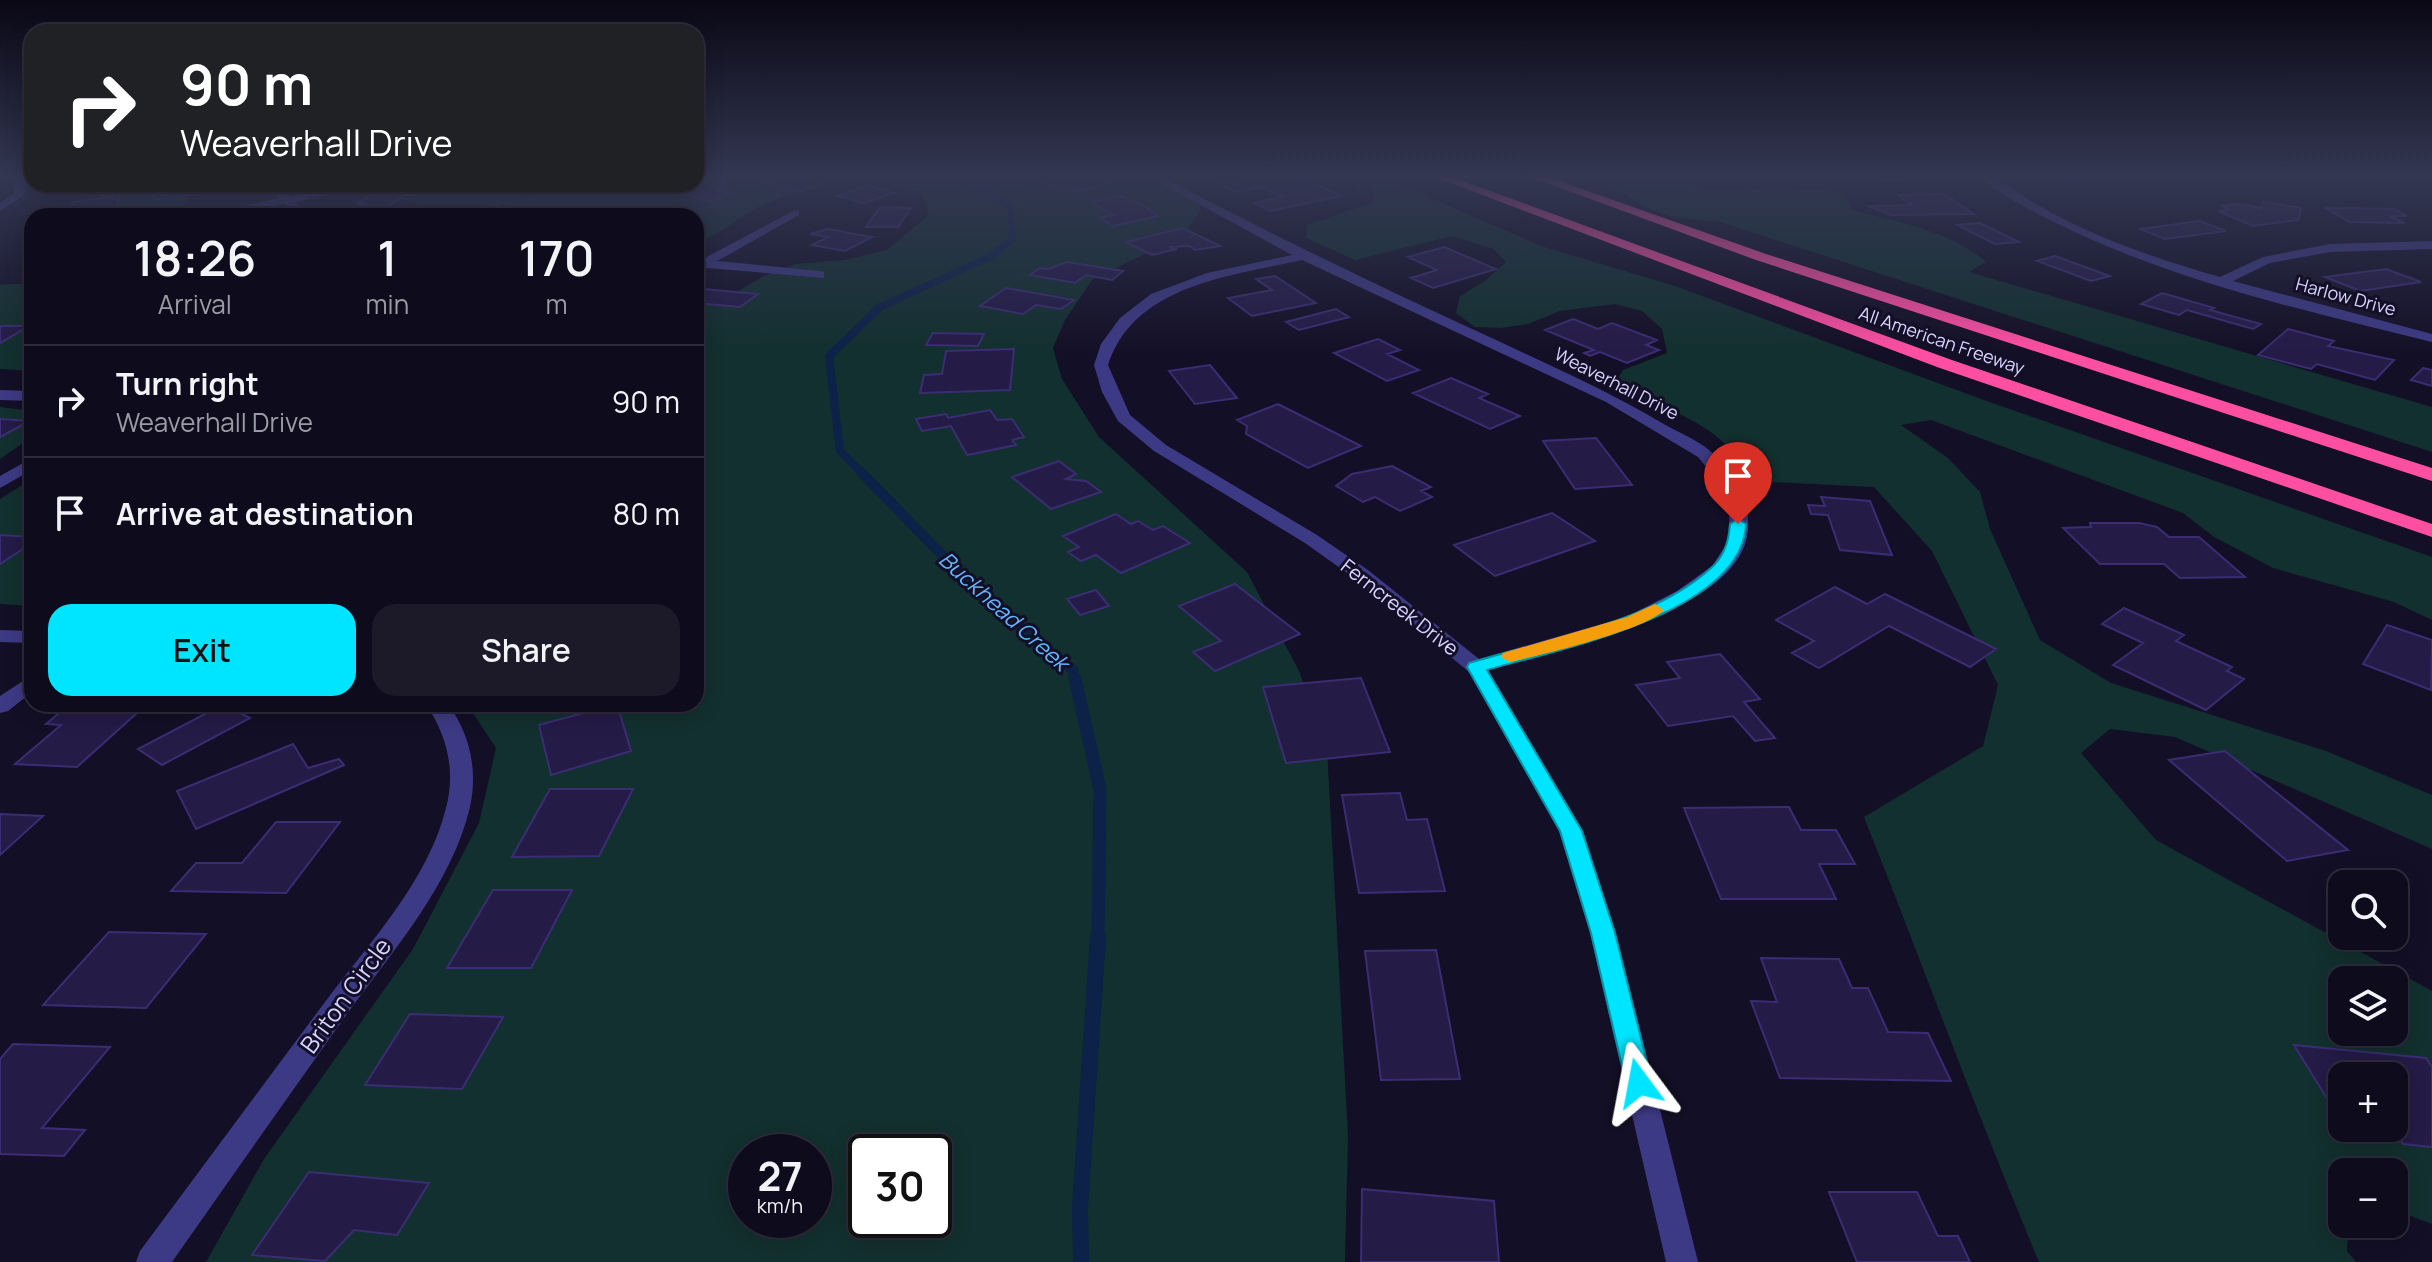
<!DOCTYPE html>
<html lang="en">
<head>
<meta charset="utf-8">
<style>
	body { margin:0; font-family:Manrope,sans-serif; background:#1c1929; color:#f1f3f6; height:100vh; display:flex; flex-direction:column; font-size:30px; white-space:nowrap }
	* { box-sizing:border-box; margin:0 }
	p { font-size:26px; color:#9b9ba3 }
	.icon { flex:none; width:44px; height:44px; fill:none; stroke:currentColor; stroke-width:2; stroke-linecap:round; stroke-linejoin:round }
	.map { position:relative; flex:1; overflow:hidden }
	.sheet { position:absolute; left:24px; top:208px; width:680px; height:504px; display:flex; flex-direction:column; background:#0e0b1c; border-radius:24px; box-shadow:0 4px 20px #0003,0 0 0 2px #2e2b3b }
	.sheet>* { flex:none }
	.hud { position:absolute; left:24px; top:24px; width:680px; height:168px; border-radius:24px; box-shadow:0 4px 20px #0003,0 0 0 2px #2e2b3b; background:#202124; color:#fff; overflow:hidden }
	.fabs { position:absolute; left:2328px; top:870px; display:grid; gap:16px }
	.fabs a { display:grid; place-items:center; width:80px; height:80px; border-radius:16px; background:#0e0b1c; box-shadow:0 4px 20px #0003,0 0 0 2px #2e2b3b; font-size:40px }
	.speed { position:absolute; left:728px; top:1134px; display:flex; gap:16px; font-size:40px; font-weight:700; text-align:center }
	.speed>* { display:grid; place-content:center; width:104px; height:104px; border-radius:50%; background:#0e0b1c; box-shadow:0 4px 20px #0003,0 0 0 2px #2e2b3b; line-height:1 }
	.speed small { font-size:20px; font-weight:400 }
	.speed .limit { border:4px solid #111; border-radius:12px; background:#fff; color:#111 }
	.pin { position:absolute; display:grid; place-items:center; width:68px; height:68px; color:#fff; margin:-82px -34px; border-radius:50% 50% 50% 0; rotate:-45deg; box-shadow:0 0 8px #0007 }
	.pin .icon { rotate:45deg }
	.me { position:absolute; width:88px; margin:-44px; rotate:347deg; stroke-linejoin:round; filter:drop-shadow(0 0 6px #0008) }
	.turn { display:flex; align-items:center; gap:28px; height:168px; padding:0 24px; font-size:36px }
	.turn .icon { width:104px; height:104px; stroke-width:2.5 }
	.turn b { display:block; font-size:56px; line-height:68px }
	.eta { display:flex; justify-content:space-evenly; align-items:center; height:136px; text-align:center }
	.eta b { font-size:48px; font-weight:600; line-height:56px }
	.primary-button { display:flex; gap:16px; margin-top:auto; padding:16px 24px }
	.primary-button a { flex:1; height:92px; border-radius:24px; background:#00e5ff; color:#111; font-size:32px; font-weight:600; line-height:92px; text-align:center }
	.primary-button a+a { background:#1c1929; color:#f1f3f6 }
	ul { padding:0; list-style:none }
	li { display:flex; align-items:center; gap:24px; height:112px; padding:0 24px; border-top:2px solid #2e2b3b }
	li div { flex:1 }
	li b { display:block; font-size:30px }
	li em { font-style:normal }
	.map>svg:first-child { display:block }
</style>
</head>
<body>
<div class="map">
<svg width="2432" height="1262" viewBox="0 0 2432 1262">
	<rect width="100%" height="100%" fill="#130f26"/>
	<!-- green -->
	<path fill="#12302f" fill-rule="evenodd" d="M696,177H1162L1194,193L1200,202V211L1184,234L1092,280L1065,320L1053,348L1062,379L1099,437L1247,572L1299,671L1327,748L1348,1136L1345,1262H206L264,1159L413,949L479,823L496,748L467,704H696V299H725L762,277L796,264L845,260L887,250L929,215L920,192C872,177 800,184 755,209C735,220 719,235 696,243V216H512V208L508,205H431L404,201L398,184H505L503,187L515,190L517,197L540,196L564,184H696ZM746,1152H814V1220H746ZM866,1152H934V1220H866Z
		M1333,177H1383L1541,246L1675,286L1981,399L2432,557V620L2394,602L2273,568L2214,537L2183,513L1931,420L1901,425L1948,458L1980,492L1990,529L2040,640L2111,683L2326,751L2432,795V849L2175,737L2110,729L2081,753L2156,840L2432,991V1224L2394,1210V1172H2342V1224H2349L2347,1251L2356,1262H2039C1977,1115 1923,965 1864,817L1983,746L1998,685L1932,551L1874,487L1750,481C1730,426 1663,407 1613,387L1623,370L1667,353L1662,329L1642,311L1615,304L1560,311L1528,324L1501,328L1475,327L1456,313L1460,296L1485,281L1506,262L1494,249L1452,236L1355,260L1306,238L1307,225L1372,203L1374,192ZM2342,980H2394V1032H2342ZM2342,1076H2394V1128H2342Z
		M1582,177H1664L1709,190L1812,188L1842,193L1854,211C1899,222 1950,231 1986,262L1969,272L2432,407V452L1720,222L1677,218L1656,212L1639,204L1630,196Z
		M43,184H192L185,189L188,205L161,216H105L99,194L74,193Z
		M32,283V371L0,369V285Z
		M0,407L32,411V437L0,459Z
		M32,479V606L0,604V499Z"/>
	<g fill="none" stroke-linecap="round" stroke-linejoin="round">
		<!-- stream-far4 -->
		<path stroke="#0c2248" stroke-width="7" d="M876,309L991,256L1013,239L1010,207L991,193L958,177"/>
		<!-- stream-far3 -->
		<path stroke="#0c2248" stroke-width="8" d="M863,474L840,451L829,356L880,307"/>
		<!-- stream-far2 -->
		<path stroke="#0c2248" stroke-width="10" d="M861,472L985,599L1073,670L1075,681"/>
		<!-- stream-far1 -->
		<path stroke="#0c2248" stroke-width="13" d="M1075,679L1100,789L1098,939"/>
		<!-- stream -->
		<path stroke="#0c2248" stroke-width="16" d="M1081,1262L1080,1208L1098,937"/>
	</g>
	<!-- building -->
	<path fill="#241b47" stroke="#3b2d73" stroke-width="2" d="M783,177H788L819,184L800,191L765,183Z
		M1053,177H1097L1110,183L1076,191L1064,185L1053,186L1044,181L1057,179Z
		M1257,177H1301L1342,196L1270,211L1254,203L1282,197L1262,187L1235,192L1219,184Z
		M1787,177H1844L1847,181L1816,180L1819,185L1791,184Z
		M1877,177H1924L1930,181L1881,180Z
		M2036,177H2076L2085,182L2041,181Z
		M712,179L729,184L714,189L730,194L707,201L674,191Z
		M165,184H197L201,193L156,200L151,186Z
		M533,184H588L581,190H525Z
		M867,185L894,193L864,203L837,196Z
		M386,191L411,192L386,207L358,206L364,203H357L373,194Z
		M1944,194L1974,214L1892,215L1867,206L1912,205L1897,195Z
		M119,196L116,211L69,216L73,202Z
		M1121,196L1146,207L1158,216L1113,226L1100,218L1114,215L1092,202Z
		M2263,202L2301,208L2298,220L2253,226L2218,211L2231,210L2221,206L2241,204L2261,208Z
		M497,206L491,214L466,215L472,208Z
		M880,207L911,208L898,227H866Z
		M2325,208L2394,209L2407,216H2390L2405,223L2350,222Z
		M2199,221L2226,231L2165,239L2140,229Z
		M1980,223L2019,242L1995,244L1957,225Z
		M1183,228L1220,246L1195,250L1190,246L1169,247L1177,249L1152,255L1126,242Z
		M828,229L872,237L845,251L812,245L828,237L810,234Z
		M1444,247L1496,269L1433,288L1411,278L1437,270L1408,257Z
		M2055,256L2110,276L2091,281L2037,261Z
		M1067,262L1123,271L1112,280L1086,275L1075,283L1030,275L1040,268L1048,269Z
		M2386,269L2421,282L2360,291L2325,277Z
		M1275,276L1316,303L1252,316L1228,298L1272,290L1256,279Z
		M1006,288L1074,300L1061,309L1036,305L1023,314L980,306Z
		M703,289L758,294L740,307L696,303V294Z
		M2162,293L2214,308L2210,310L2261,324L2253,329L2187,310L2179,315L2141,304Z
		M1336,309L1349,317L1299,330L1286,322Z
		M1573,319L1598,329L1612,323L1657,340L1646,345L1659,350L1627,363L1600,352L1590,356L1584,353L1594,350L1545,330Z
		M0,326H29L0,343Z
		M2288,329L2334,341L2328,346L2394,360L2375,380L2317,364L2311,369L2258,355Z
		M933,333L984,334L978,346L926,345Z
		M1378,339L1400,350L1387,354L1419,370L1387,381L1334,353Z
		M1014,349L1010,390L920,393L924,375L942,374L946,351Z
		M1210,365L1237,398L1195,404L1169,371Z
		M2423,368L2432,370V386L2411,380Z
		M1451,378L1488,394L1479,398L1520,416L1490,429L1413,393Z
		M1278,404L1361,446L1308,468L1246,434L1247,426L1237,420Z
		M990,410L997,420L1012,419L1024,437L1012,440L1016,445L967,455L951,426L922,431L916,419L946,414L948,418Z
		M0,419L30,421L0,437Z
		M1596,438L1632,485L1575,489L1543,441Z
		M1059,461L1076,474L1066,479L1086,481L1101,492L1051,509L1012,477Z
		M1392,466L1431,487L1421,491L1432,497L1400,511L1375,497L1363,502L1336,486L1352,474Z
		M1821,497L1870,501L1892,555L1840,550L1828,515L1811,514L1808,505L1825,506Z
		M1552,513L1595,541L1495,576L1454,545Z
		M1116,514L1131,524L1138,521L1153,530L1163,526L1190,543L1121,573L1096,555L1081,561L1068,552L1079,547L1063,536Z
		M2090,523H2139L2157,527L2169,537H2199L2245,577L2180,578L2164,564H2100L2063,528L2091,527Z
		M0,535L32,537V543L0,564Z
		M1235,584L1300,634L1215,671L1193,652L1221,641L1179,606Z
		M1835,587L1867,604L1885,594L1996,649L1970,667L1889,626L1819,668L1792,653L1814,641L1776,620Z
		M1096,590L1109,606L1080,615L1067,599Z
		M2124,608L2184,635L2176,641L2232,667L2227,671L2244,679L2206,710L2113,665L2143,643L2102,624Z
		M2387,625L2432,640L2431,690L2363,664Z
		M1720,654L1760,699L1744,702L1775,738L1755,741L1733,716L1668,726L1636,685L1680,678L1667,662Z
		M1361,678L1390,752L1286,763L1263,687Z
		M70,704H147L77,767L15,764L61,725L46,724Z
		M224,704L250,718L162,765L138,749Z
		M617,704L631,751L551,775L539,725Z
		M293,744L308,768L339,759L344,765L196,829L177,791Z
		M2225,751L2348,850L2287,861L2169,760Z
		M550,789H633L599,856L512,857Z
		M1400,793L1407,820L1427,819L1445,891L1359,893L1342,795Z
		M1789,807L1801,830H1836L1855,864H1819L1836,899H1721L1684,808Z
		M0,814L43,816L0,855Z
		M276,822H340L286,893L171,891L196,863H242Z
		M493,890H572L531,968H447Z
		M109,932L206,934L146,1008L43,1005Z
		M1436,950L1460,1079L1381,1080L1365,951Z
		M1761,958L1839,959L1852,988H1868L1888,1032L1928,1033L1951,1081L1780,1078L1751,1001L1777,1002Z
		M410,1014L503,1017L462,1089L365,1085Z
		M13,1044L110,1047L42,1128L85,1130L64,1156L0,1154V1059Z
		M2294,1045L2426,1058L2432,1067V1147L2403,1144L2393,1128L2394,1076H2342V1102L2328,1100Z
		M309,1172L429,1183L397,1235L354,1230L325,1261L252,1255Z
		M1362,1189L1494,1201L1499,1262H1361Z
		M1829,1192H1917L1938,1236H1958L1970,1262H1857Z"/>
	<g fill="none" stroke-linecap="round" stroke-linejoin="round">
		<!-- street -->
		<path fill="#3d3a85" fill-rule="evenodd" d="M16,177H26L24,195L0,211V203L13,194Z
			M1149,177H1162C1271,234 1382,288 1494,339C1551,366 1608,391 1662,423C1677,432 1696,439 1709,450C1735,472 1755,507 1746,541C1727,614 1552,651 1488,670L1583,831L1616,933L1698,1262H1666L1590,933L1559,831L1468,671L1354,578L1305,543L1154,451L1118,421L1102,392L1094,365L1101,344L1120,318L1151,294L1207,273L1292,255ZM1302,260L1606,402L1698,457L1722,486L1730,506L1728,542L1712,566L1677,591L1626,617L1479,659L1368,570L1317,535L1166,445L1130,415L1108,365C1134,285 1230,276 1302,260Z
			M1982,177C2002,177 2018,194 2036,204C2092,237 2157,259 2220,277L2263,257L2330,244L2432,241V249L2330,252L2270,263L2233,281L2432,334V342C2302,310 2168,280 2048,219C2027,208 1998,194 1982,177Z
			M266,184H277L290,196L352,184H374L295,202L309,216H297L285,204L224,216H201L279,198Z
			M795,210L799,211V215L717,261L820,271L824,272V278L696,267V259L701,260Z
			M0,390L32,391V401L0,400Z
			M32,458V470L0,488V476Z
			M0,630L32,631V643L0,642Z
			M32,675V692L8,711L0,713V696Z
			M426,704H448C470,734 478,770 470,807C452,884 392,952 347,1014C288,1097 230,1179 172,1262H136L140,1251C202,1168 263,1085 325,1002C369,943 428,881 446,808C456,770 447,736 426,704Z"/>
		<!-- highway -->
		<path fill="#ff4fa3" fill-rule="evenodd" d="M1435,177H1452L1949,359L2432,524V537L1937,367Z
			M1531,177H1548L1766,254L2432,468V481L1756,260Z"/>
	</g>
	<!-- sky -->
	<linearGradient id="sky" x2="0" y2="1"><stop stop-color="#0a0815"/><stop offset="0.5" stop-color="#333752"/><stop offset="1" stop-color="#333752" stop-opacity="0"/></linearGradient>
	<rect width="2432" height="353" fill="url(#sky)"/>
	<!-- route -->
	<path fill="#00e5ff" stroke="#0095a6" stroke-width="2" d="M1738,519L1746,524C1742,614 1558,649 1487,670L1582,831L1615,933L1652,1083L1648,1091L1639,1094L1630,1091L1626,1083L1591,933L1560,831L1467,667L1469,663C1546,640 1651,623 1711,568C1724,557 1729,540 1730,524Z"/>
	<!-- slow -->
	<path fill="#f59e0b" d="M1655,604L1664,610C1646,630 1541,655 1510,662L1501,657L1503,653L1627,617Z"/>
	<g text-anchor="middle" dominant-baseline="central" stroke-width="6" stroke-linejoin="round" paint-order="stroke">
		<!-- far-street labels -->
		<g font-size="18" fill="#d9d4ff" stroke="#130f26">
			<text transform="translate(2346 296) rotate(15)">Harlow Drive</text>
			<text transform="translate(1942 340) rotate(19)">All American Freeway</text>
			<text transform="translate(1617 383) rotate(27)">Weaverhall Drive</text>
		</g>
		<!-- street labels -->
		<g font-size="20" fill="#d9d4ff" stroke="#130f26">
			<text transform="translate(1400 607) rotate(38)">Ferncreek Drive</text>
		</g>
		<!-- water labels -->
		<g font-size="22" font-style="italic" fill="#62b6ff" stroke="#130f26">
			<text transform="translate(1004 611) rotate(42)">Buckhead Creek</text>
		</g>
		<!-- near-street labels -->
		<g font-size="24" fill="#d9d4ff" stroke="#130f26">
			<text transform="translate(345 995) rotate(-54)">Briton Circle</text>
		</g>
	</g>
</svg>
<div class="fabs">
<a><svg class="icon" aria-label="search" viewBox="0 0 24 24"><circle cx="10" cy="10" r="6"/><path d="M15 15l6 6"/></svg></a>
<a><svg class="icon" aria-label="layers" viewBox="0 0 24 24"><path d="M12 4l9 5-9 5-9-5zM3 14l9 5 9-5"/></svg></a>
<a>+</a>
<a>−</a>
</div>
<div class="speed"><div>27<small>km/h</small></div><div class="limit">30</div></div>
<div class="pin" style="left:1738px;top:524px;background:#d93025"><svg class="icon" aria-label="arrive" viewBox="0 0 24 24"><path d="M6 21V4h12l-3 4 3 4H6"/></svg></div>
<svg class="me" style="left:1639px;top:1083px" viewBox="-20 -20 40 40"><path d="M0-17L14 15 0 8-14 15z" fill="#00e5ff" stroke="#fff" stroke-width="4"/></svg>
<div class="hud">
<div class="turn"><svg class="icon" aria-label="right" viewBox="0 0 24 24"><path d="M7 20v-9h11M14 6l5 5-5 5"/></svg><div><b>90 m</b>Weaverhall Drive</div></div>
</div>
<section class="sheet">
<div class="eta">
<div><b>18:26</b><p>Arrival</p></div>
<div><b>1</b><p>min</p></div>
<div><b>170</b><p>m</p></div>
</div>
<ul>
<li><svg class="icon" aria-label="right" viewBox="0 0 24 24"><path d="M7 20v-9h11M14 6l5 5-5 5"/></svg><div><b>Turn right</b><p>Weaverhall Drive</p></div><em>90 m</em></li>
<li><svg class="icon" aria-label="arrive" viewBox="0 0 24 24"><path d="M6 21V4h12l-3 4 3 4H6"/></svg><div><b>Arrive at destination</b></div><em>80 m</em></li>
</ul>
<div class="primary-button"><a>Exit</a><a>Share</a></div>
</section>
</div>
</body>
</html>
